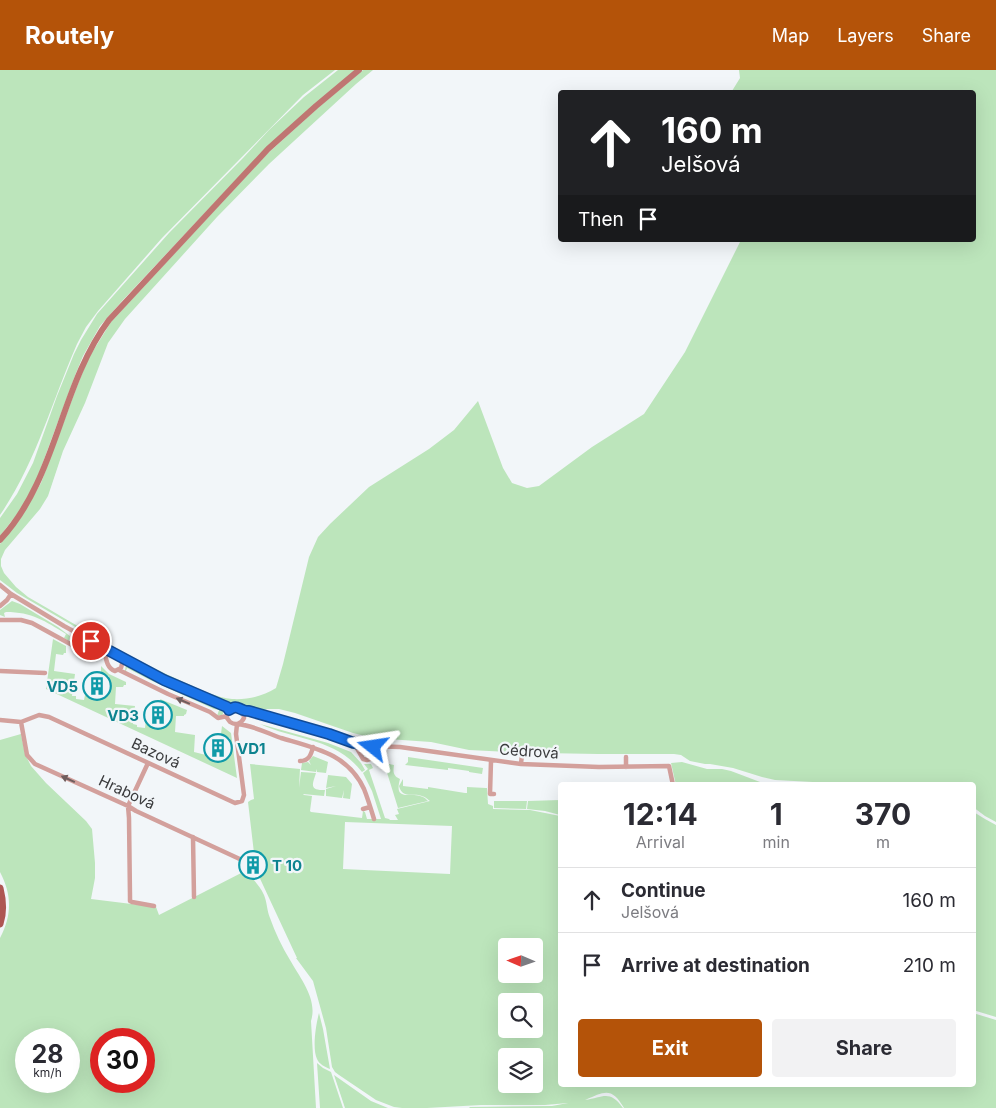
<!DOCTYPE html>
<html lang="en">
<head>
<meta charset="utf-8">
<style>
	body { margin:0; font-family:Inter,sans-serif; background:#f2f2f3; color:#2b2b33; height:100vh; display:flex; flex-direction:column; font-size:19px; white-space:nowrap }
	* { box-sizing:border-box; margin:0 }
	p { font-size:16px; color:#7c7c81 }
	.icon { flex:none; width:28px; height:28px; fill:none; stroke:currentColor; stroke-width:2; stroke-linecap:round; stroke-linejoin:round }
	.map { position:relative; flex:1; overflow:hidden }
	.sheet { position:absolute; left:558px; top:712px; width:418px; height:305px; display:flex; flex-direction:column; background:#fff; border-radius:5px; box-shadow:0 5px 20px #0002 }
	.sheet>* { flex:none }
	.hud { position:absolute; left:558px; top:20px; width:418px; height:152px; border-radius:5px; box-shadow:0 5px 20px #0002; background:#202124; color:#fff; overflow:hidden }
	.needle { width:32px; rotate:272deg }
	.fabs { position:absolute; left:498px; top:868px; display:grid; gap:10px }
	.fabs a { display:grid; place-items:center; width:45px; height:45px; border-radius:5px; background:#fff; box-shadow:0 5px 20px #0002; font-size:25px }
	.speed { position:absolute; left:15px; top:958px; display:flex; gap:10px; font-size:25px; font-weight:700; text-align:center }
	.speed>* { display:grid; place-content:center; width:65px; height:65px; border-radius:50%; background:#fff; box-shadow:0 5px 20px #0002; line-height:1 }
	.speed small { font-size:12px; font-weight:400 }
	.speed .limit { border:8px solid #d22; background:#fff; color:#111 }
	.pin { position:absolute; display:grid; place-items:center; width:42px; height:42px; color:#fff; margin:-21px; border:2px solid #fff; border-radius:50%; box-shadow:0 1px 5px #0007 }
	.me { position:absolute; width:55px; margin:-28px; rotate:285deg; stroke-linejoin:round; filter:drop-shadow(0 0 4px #0008) }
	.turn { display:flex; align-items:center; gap:18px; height:105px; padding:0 20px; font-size:22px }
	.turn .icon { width:65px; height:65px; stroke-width:2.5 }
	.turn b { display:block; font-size:35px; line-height:42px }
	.then { display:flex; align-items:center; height:48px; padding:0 20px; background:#0003; gap:10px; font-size:19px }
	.eta { display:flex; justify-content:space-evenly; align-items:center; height:85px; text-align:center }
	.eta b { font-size:30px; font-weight:700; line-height:35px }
	.cta { display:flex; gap:10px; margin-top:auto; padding:10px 20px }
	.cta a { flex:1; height:58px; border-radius:5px; background:#b45309; color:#fff; font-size:20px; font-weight:700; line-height:58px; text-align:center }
	.cta a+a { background:#f2f2f3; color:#2b2b33 }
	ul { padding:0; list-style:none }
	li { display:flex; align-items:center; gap:15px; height:65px; padding:0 20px; border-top:1px solid #e1e1e2 }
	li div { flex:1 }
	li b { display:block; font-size:19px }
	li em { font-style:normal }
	header { display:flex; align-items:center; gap:30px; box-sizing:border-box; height:70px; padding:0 25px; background:#b45309; color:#fff }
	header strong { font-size:24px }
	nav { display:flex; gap:28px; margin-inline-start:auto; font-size:18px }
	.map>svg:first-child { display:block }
</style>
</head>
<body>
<header>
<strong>Routely</strong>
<nav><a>Map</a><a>Layers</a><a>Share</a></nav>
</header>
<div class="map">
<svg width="996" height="1038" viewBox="0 0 996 1038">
	<rect width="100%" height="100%" fill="#f2f6f9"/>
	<!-- green -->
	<path fill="#bce5bb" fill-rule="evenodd" d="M0,0H335L303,25L162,168L98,241L86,257L77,274C52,331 36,393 0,445Z
		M338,0H355L262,82L123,230L100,256L83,286L76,303L36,411L21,439L0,466V448L17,424L33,393L57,326L74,284L81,270L97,244L169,163L243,88L269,60L304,27Z
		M363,0H373L356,14L269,94L217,147L125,249L108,273L85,333L63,381L48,426L40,439L5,480L1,489V496L4,503L16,517L28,527C80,557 131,589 186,613C199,619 218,628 232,629C248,630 263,626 276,618L283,594L309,487L318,467L330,454L369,417L429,379L454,360L478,331L503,398L512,413L527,418L539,416L592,377L644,344L685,282L741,170H972V22H721L732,21L740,8L739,0H996V752L985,746L973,737L972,715H869L775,710L762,707L733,698L710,694H705L690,691L681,685L674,684H598L542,683L525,680L509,682L469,680L431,672L373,668L353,663L295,643L279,639H268L256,641L246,638L240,634L227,633L203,623L144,597L17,523L0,510V474L20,449L41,413L76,319L88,289L111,252L266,85L319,37Z
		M12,531L20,534L58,557L70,566L69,571L64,568L66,564C45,551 32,542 6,542L4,543L5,547L0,545V540Z
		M53,569L66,576V583H64L63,585L56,584L54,601L75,604L72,626H76V629L84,630L86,620L106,623L109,606L104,605L101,603V596L109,604L126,612V615H124L123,617H116L115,634L135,636L133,654L137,655V657L145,658L146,649L166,651L169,635L162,634L160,629L187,640L186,644L184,645V646H176L175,662L195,665L194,682L206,685V682L227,684L230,668L222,666L221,664L222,656L231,663L237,708L46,619Z
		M126,594L179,620L219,636L223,641V644L222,645L217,646L219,640L214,639L150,610L127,598L126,601H125Z
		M260,654L328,673L351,682L361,693L365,700L362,702C335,667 296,671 260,654Z
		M21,664L25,684L31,696L46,713L86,751L92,759L95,793V808L91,829L156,837L159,845L249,799C251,810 260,815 264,825C267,832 267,841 270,848C275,862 282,877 290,890C300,908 318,929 311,951L316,1038H0V868C12,845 12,825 0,802V670ZM26,969H69V1011H26ZM101,969H144V1011H101Z
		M313,686L328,692L326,703L317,702L316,699V702L301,700L302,693L308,692L311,695L309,691Z
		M408,687L483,698L482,704L469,702V701L448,698V700L405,695L408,692Z
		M682,692L707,699H722L731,701L768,715H676L671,693Z
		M384,693L394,695C393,702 393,706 400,709C394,731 408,723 420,726C424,727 425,728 428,731L398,738Z
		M250,694L300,699L299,718L301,702L316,703C313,713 308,721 325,720L324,726L303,724L304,725L312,726L310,741L311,742L362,748L363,741L365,742L367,749H381L372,721L363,703L368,699L364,694H371L373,698L369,700L385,748L389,749L390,750H398L395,745L399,744L397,739L430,731C427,729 426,727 422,726C413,722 403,730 399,716L403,709V716L428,719V717L465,723H467V717L486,718H487L488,734L493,736V739L530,740L560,746V1015H972L973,943L996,950V1038H624C612,1017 605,1021 585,1030C603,1028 609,1019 623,1038H469L470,1037L552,1036L568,1033L545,1035H481L427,1038H402L394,1037L376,1030L339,1005L335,1002L332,997L326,958L313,911L296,888H297L256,800L248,732L251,730L254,729ZM345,752L452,756L450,804L343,799ZM506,876H534V904H506ZM506,931H534V959H506ZM506,986H534V1014H506Z
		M328,705L346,707L352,714L350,729L343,728L344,720L342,728L326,726V719L336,716L326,718Z
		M560,730V745L545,741L527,739L528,731Z
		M494,731H527L526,739L494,738Z
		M972,741L985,749L996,755V947L973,940Z
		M319,943L323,959L330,999C325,997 319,994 317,989C312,979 316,954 319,943Z
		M317,993L323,998L331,1002L343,1038H320Z
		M334,1005L371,1031L388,1038H345Z"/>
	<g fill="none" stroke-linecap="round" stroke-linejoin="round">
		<!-- street -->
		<path stroke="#d3a09c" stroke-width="4.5" d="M0,515L11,524L64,556L122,588L164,610L227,637L229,640
			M0,536L7,530L11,524
			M0,550H21L32,553L94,587
			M104,579C106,587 106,598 115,601L121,598L122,594V588
			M119,600L168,624L210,642L218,648L227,646
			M0,601L45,603
			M229,640C237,634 237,638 243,641C245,641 247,641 249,641L329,664L354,673L368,676L400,677L521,694L599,697L669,696L673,715
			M227,645V648L230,652C236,656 241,654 244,648L243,641
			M0,650L21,652L39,645L49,647L235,733L242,731L244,725L236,664L237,654C252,655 267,663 281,668C315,678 348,684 364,719C368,729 371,739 374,749
			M21,652L27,685L35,694L128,736L136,741L244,791L250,792
			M354,673L363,689L367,690C373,689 375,684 374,678L369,676
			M300,691C309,691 311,685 313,677
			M491,691L490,724H494
			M148,693L128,736L129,748L130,827V831L132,832L154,836
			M521,694L522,684
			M626,697V687
			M363,739L370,737
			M193,767L194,827"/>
		<!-- secondary -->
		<path stroke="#bf7672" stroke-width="6" d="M0,470C58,408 59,317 109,250L268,79L316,36L359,0"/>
		<!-- primary -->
		<path stroke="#ae5653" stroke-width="7" d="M0,818C3,830 4,842 0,854"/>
	</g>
	<!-- one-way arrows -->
	<defs><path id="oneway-solid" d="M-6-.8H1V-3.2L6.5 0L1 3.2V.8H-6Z" transform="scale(1.25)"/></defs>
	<g fill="#705e5e">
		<use href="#oneway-solid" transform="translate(183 631) rotate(-157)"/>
		<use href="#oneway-solid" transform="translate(68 709) rotate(-156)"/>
	</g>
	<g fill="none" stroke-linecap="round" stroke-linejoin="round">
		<defs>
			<path id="route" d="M91,571L164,610L227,637L229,640C237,635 237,638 243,640C245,641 247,641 249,641L329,664L354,673L373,677"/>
		</defs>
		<!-- route casing -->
		<use href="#route" stroke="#114b97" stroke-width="12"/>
		<!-- route -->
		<use href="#route" stroke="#1a73e8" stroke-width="9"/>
	</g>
	<!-- icons -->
	<defs>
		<symbol id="building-ring" viewBox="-11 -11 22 22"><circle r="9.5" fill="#f2f6f9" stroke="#0f9aa8" stroke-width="1.5"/><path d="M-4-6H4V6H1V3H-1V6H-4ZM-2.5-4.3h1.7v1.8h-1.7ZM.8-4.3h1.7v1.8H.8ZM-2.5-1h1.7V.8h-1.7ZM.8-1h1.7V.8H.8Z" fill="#0f9aa8"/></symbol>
	</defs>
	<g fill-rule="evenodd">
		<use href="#building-ring" x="81" y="600" width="32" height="32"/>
		<use href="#building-ring" x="142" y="629" width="32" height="32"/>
		<use href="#building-ring" x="202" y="662" width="32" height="32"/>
		<use href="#building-ring" x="237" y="779" width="32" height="32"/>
	</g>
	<g text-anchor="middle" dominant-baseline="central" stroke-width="4.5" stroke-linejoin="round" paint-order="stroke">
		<!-- culture labels -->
		<g font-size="15" font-weight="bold" fill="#0d838f" stroke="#f2f6f9" text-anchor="end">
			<text x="78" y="616">VD5</text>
			<text x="139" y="645">VD3</text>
			<text x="237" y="678" text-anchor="start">VD1</text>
			<text x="272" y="795" text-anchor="start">T 10</text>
		</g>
		<!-- street labels -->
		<g font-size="15" fill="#3a3b3d" stroke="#f2f6f9">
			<text transform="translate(529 681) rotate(4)">Cédrová</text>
			<text transform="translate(156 683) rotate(25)">Bazová</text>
			<text transform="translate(127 722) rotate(25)">Hrabová</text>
		</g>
	</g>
</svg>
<div class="fabs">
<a><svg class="needle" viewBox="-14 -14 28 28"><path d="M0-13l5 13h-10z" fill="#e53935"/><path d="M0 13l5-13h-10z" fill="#7c7c81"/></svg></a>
<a><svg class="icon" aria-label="search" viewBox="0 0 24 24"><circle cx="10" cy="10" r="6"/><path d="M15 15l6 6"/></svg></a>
<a><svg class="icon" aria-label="layers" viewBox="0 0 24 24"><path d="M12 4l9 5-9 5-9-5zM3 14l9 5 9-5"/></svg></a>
</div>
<div class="speed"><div>28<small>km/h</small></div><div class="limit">30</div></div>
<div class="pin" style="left:91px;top:571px;background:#d93025"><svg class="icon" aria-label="arrive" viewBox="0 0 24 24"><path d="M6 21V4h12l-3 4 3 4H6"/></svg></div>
<svg class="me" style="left:373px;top:677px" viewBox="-20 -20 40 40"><path d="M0-17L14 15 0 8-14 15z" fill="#1a73e8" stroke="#fff" stroke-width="4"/></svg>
<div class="hud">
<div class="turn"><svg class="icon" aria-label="ahead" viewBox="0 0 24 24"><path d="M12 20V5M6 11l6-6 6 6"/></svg><div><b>160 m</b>Jelšová</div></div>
<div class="then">Then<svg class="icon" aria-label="arrive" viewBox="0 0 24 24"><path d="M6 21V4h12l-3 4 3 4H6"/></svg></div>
</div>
<section class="sheet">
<div class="eta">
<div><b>12:14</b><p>Arrival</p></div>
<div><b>1</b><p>min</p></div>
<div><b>370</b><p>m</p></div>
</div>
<ul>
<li><svg class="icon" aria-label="ahead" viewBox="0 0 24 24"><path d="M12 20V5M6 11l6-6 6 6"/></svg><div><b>Continue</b><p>Jelšová</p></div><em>160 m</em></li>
<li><svg class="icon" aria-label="arrive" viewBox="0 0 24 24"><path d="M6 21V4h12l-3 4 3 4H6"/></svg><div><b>Arrive at destination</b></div><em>210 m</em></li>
</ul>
<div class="cta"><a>Exit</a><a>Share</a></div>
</section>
</div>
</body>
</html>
